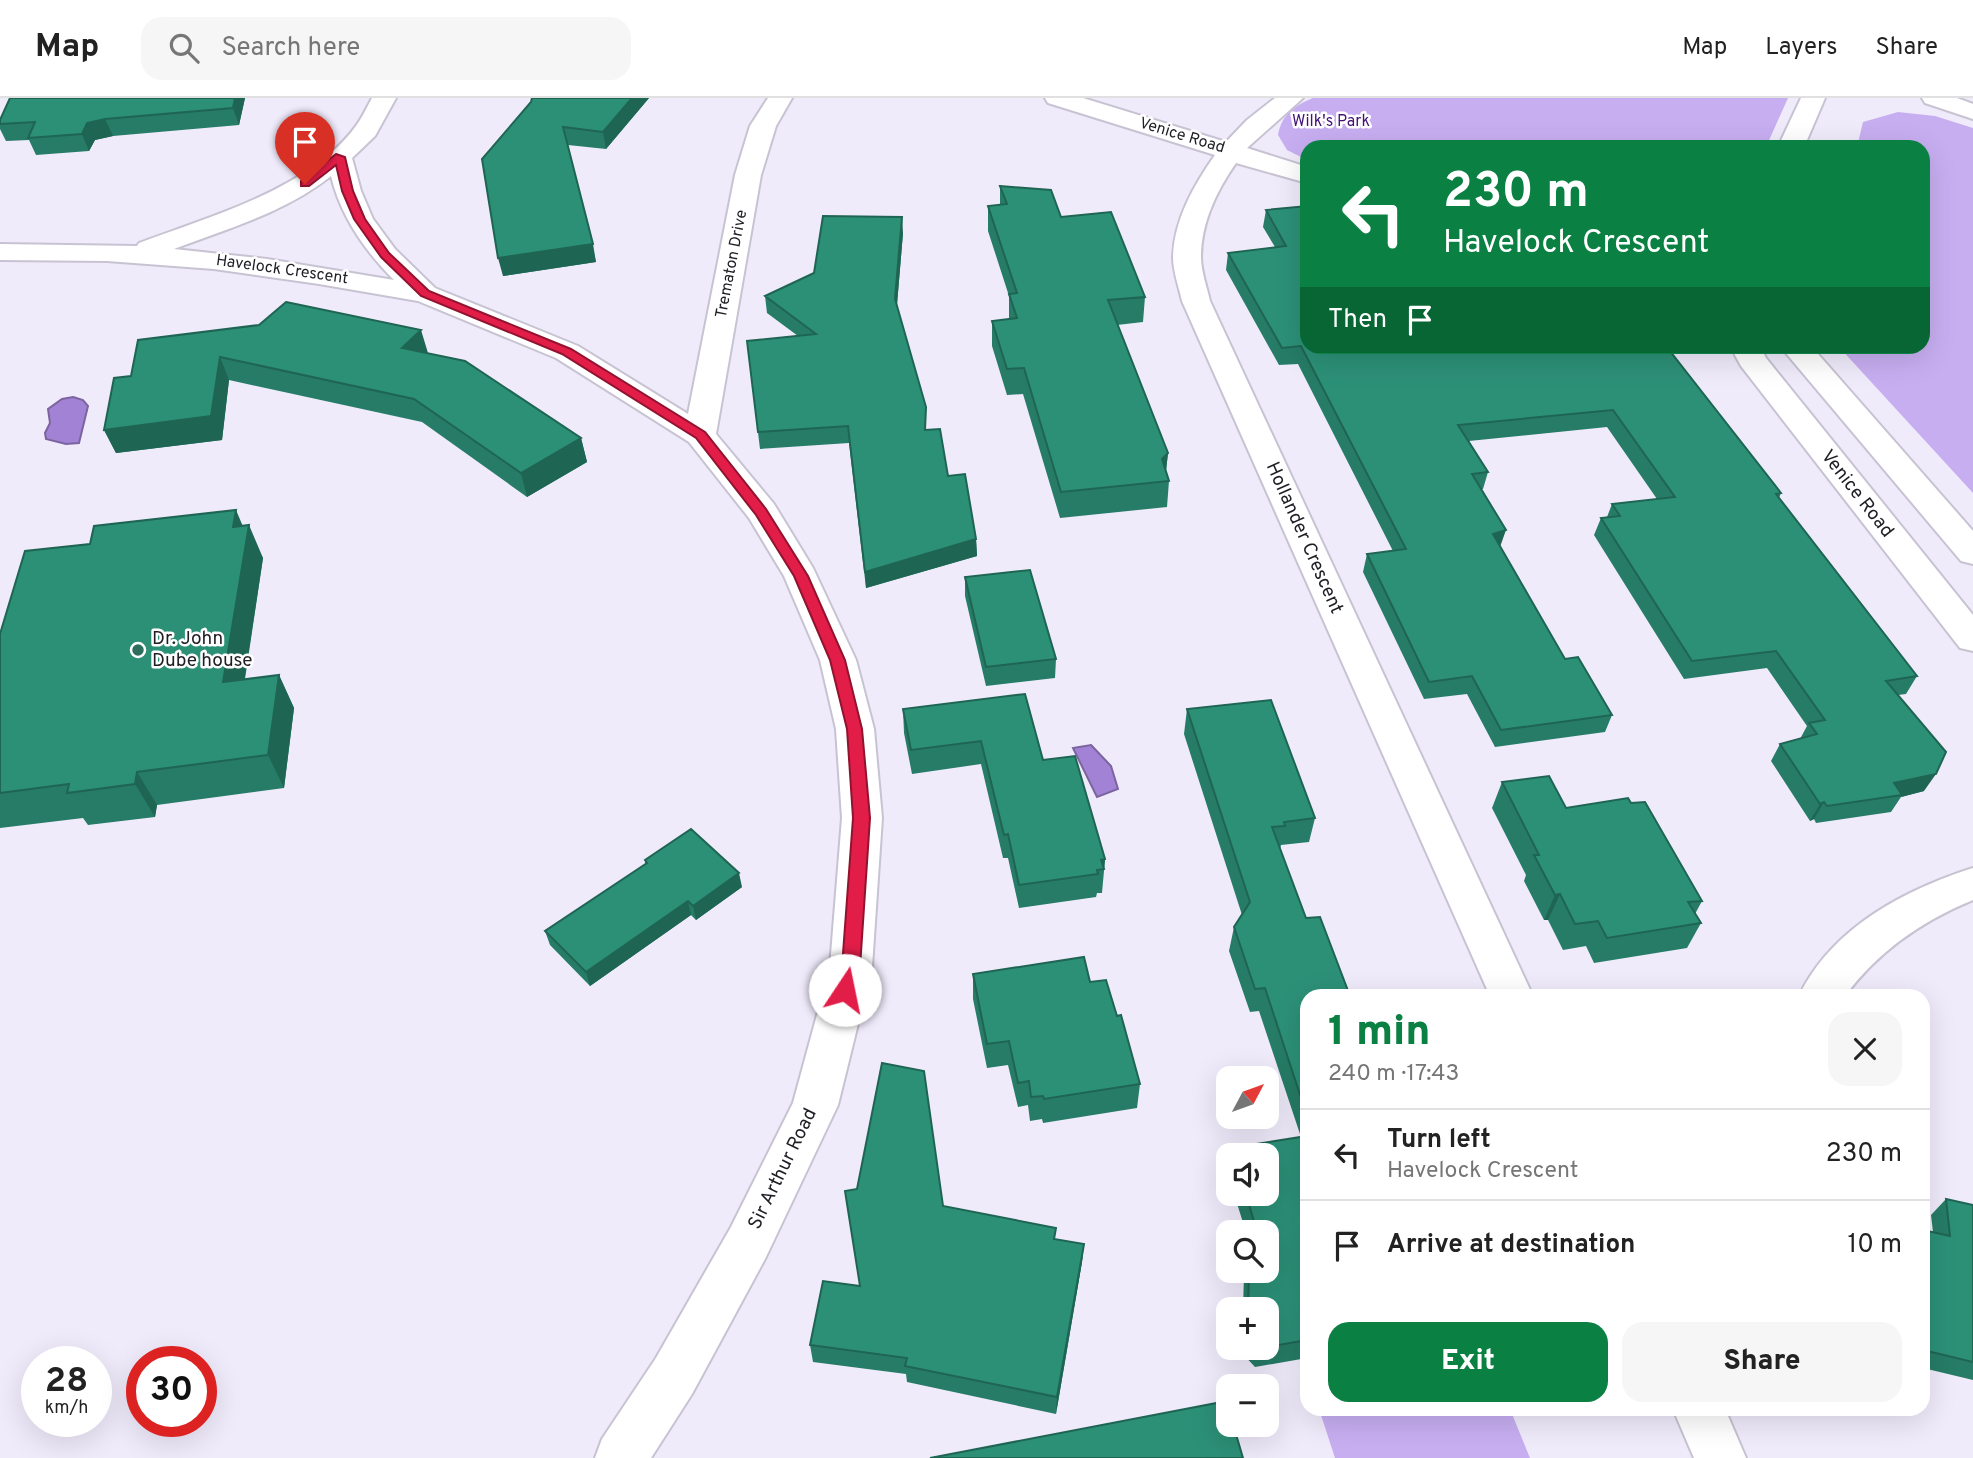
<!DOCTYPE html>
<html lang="en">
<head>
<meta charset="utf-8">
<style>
	body { margin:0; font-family:Overpass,sans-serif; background:#f6f6f6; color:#222; height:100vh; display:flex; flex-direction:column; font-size:26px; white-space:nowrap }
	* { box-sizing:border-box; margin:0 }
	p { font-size:23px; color:#767676 }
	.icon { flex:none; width:38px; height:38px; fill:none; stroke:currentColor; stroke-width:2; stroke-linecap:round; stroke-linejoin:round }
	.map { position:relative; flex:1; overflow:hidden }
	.drawer { position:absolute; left:1300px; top:891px; width:630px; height:427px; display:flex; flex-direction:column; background:#fff; border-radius:21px; box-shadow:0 7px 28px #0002 }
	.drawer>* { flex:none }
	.guide { position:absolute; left:1300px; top:42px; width:630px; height:214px; border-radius:21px; box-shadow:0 7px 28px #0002; background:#0b8043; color:#fff; overflow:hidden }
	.needle { width:46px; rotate:49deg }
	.buttons { position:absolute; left:1216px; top:968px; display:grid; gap:14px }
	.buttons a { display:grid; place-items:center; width:63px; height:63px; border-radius:14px; background:#fff; box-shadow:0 7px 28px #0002; font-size:35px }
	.speed { position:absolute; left:21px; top:1248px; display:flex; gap:14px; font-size:35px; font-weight:700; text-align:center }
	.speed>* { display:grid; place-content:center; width:91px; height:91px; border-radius:50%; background:#fff; box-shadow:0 7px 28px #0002; line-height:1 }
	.speed small { font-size:18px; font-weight:400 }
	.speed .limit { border:10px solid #d22; background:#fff; color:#111 }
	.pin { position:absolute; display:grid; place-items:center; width:60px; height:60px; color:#fff; margin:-72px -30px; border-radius:50% 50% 50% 0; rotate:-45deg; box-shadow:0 0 7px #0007 }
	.pin .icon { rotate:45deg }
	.me { position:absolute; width:77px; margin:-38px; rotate:11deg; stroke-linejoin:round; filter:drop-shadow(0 0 5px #0008) }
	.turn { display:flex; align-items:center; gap:24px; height:147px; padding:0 28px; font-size:32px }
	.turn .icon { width:91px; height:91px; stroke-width:2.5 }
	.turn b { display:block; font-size:49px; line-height:60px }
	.then { display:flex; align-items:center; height:66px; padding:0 28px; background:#0003; gap:14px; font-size:26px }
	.round { display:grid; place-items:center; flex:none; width:74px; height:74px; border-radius:21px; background:#f6f6f6 }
	.overview { display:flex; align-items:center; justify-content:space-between; height:119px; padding:0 28px }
	h1 { font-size:42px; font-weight:800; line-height:52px; color:#0b8043 }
	.action { display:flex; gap:14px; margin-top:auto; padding:14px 28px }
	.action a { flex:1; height:80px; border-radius:21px; background:#0b8043; color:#fff; font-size:28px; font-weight:800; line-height:80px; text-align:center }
	.action a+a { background:#f6f6f6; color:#222 }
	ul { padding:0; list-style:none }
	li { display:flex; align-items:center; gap:21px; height:91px; padding:0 28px; border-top:2px solid #e0e0e0 }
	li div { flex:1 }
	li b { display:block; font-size:26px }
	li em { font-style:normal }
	header { display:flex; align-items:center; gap:42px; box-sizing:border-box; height:98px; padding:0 35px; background:#fff; border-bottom:2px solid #e0e0e0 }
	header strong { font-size:33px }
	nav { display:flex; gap:38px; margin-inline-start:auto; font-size:24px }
	.search { width:490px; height:63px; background:#f6f6f6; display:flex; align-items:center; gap:18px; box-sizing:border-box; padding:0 24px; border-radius:21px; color:#767676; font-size:26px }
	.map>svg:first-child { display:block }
</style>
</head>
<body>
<header>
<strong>Map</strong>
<div class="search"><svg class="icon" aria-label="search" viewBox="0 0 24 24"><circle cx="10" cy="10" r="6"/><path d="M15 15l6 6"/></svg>Search here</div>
<nav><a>Map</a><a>Layers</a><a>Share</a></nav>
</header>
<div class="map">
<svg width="1973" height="1360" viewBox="0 0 1973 1360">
	<rect width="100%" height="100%" fill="#f0ebfb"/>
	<!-- green -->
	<path fill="#c7aef1" d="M1313,0H1788L1766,49H1307V62L1287,52L1278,37C1282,16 1294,8 1313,0Z
		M1898,14L1935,18L1973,30V395L1839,249L1923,248V49H1857L1863,24Z
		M1319,1311H1510L1530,1360H1335Z"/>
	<!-- water -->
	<path fill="#a282d4" stroke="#7b649f" stroke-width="2" d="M73,299L83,302L88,308L79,345L66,346L46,341L45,335L50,325L48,311L62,301Z
		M1091,647L1111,668L1118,691L1097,699L1073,650Z"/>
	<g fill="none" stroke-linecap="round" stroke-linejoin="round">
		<defs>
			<path id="street" d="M372,0H396L375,38L352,60L361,93L373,121L395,151L435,190L578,248L688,316L735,77L750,28L768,0H792L776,28L761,77L716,336L774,406L813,470L856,562L874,631L882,720L872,869L838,1007L765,1161L692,1296L651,1360H595L602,1341L656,1260L731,1129L793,1005L830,869L842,720L836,631L820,562L784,478L749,420L689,344L556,260L418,203L319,186L214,171L107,163L0,162V146L137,148L139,145C209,119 310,91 356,28C362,20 367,9 372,0ZM331,78C341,119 365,153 394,182L267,161L174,151C227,131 286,114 331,78Z
				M1045,0H1083L1226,44L1247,22L1275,0H1303L1247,50L1307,69V85L1236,65C1217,92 1201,125 1201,159C1201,174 1207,189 1210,203L1533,898H1490L1182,203C1179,189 1173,174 1173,159C1174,122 1194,87 1215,57L1048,5Z
				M1801,0H1825L1804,49H1778Z
				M1922,0H1957L1973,6V21L1925,5Z
				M1730,248H1760L1766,260L1973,517V553L1960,550L1741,268Z
				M1780,248H1811L1973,433V466L1961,463Z
				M1973,770V802C1922,823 1878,853 1845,898H1799C1832,830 1904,792 1973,770Z
				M1673,1311H1725L1746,1360H1694Z"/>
		</defs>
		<!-- street casing -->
		<use href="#street" stroke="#c8c3d3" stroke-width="4"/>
		<!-- street -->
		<use href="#street" fill="#fff" fill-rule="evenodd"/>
	</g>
	<!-- wall -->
	<path fill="#267c66" d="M10,0H245L239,27L113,38L95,42L89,53L36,57L29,42L6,43L0,31V22Z
		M649,0L606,51L568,47L596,164L503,178L531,4Z
		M1000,88L1061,119L1145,199L1143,224L1117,227L1168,355L1166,373L1169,383L1167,409L1060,420L1023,296L1007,297L992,248V223L1009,221V198L988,133V108L1000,107Z
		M1307,108V248H1666L1781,395L1779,400L1917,578L1906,596L1898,597L1924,693L1901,699L1891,714L1816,725L1814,721L1810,723L1771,663L1780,646L1800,641L1807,628L1767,570L1684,581L1594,437L1601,420L1607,419L1612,406L1657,401L1607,329L1469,343L1488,374L1483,391H1481L1500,449L1565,561L1612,617L1605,634L1495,649L1467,596L1424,601L1363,474L1367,456L1393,453L1298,266L1279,267L1226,172L1228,155L1275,149L1263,129L1266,112Z
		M903,135L897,207L926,332L948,378L976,441L977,458L866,490L849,345L760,351L747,243L798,238L767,215L765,198Z
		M138,242L428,255L581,340L587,364L527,399L422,324L229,282L222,342L116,355L104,332L131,278Z
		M242,428L263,460L245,581L279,577L294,610L284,690L157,707L155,719L88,727L83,720L0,730V536Z
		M965,479L1056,561L1055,580L986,588L965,498Z
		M903,611L1043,662L1105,761L1102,795H1097L1096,799L1019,810L1008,760H1003L981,666L912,676L904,635Z
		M1187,611L1315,720L1309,744L1281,747L1280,751L1307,898V1260L1255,1269L1241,1254V1250H1267V1211H1243L1244,1177L1245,1172H1267V1134H1246L1234,1096H1267V1057H1230L1231,1050L1301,1039L1259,913L1250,914L1229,853L1234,829L1242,817L1184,636Z
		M1502,684L1566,710L1631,705L1702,803L1695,816L1701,825L1687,850L1594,865L1586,848L1563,852L1548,822H1544L1524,783L1526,777L1492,710Z
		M645,762L742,789L696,822L691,817L590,888L550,847L545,833L645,766Z
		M973,876L1090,884L1117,918L1140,986L1137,1010L1043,1025L1042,1021L1030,1023L1028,1007L1018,1009L1008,967L987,970L973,901Z
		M1946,1101L1973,1107V1282L1923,1270V1132L1933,1134L1931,1117Z
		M943,1108L1055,1141L1084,1146L1082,1164L1056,1316L907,1284L906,1276L813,1264L810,1247L860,1188Z"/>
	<!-- shaded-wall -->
	<path fill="#1f6553" d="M235,0H245L239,27L233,10Z
		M632,0H649L606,51L603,34Z
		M105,21L113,38L95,42L89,53L82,36L87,25Z
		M902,119L903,135L896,218L895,201Z
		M593,146L596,164L503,178L498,160Z
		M421,232L428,255L410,274L402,250Z
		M220,259L229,282L222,342L116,355L104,332Z
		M581,340L587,364L527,399L521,375Z
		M1168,355L1165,381L1162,361Z
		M236,412L247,438L249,427L263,460L239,617L223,584L233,429Z
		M1506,432L1500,449L1493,436Z
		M976,441L977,458L866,490L865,474Z
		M279,577L294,610L284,690L268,657Z
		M137,674L157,707L155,719L135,686Z
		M1936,676L1924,693L1901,699L1902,697L1894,685Z
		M1824,704L1814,721L1810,723L1820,706Z
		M1105,761L1103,784L1104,771L1101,762Z
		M739,775L742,789L696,822L693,808Z
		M1560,796L1548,822H1544L1555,797Z
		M688,803L691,817L590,888L586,874Z
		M1084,1146L1082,1164L1056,1316L1057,1299Z"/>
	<!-- building -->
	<path fill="#2c9077" stroke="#1f6553" stroke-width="2" d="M10,0H235L233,10L105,21L87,25L82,36L28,40L35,24L0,26V22Z
		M532,0H632L603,34L563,29L593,146L498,160L482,61L531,4Z
		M1000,88L1051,92L1061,119L1111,114L1145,199L1108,202L1168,355L1162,361L1169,383L1061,394L1024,270L1007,271L992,223L1017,220L1009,196L1017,195L988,108L1007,106Z
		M1307,108V248H1666L1781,395L1776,396L1917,578L1886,583L1946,654L1936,676L1894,685L1902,697L1827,708L1824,704L1820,706L1780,646L1817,636L1809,625L1825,622L1776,553L1692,563L1601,420L1620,418L1612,406L1675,399L1613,312L1458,327L1488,374L1472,376L1506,432L1493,436L1565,561L1578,559L1612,617L1501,632L1472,578L1429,584L1367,456L1406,451L1301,248L1282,250L1228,155L1286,148L1266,112Z
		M823,118L902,119L895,201L926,309L925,332L940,331L948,378L965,376L976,441L865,474L848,328L758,334L747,243L816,236L765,198L814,175Z
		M286,204L421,232L402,250L465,263L581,340L521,375L414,301L220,259L211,318L104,332L114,280L131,278L138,242L259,227Z
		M236,412L233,429L249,427L223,584L279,577L268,657L137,674L135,686L67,695L69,686L0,695V536L25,453L90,446L94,428Z
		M1030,472L1056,561L986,569L965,479Z
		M1025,596L1043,662L1075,658L1105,761L1101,762L1104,771L1097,772L1098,776L1019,787L1008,736L1004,737L981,643L911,652L903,611Z
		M1271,602L1315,720L1284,724L1285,728L1272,729L1306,820L1320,819L1350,898H1307V1018L1265,890L1255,891L1234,829L1250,804L1187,611Z
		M1549,678L1566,710L1628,700L1631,705L1645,704L1702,803L1688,804L1701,825L1607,840L1598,823L1575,826L1560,796L1555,797L1534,757H1539L1502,684Z
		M691,731L739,775L693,808L688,803L586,874L545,833L647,765L645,762Z
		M1084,859L1090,884L1106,882L1117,918L1121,917L1140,986L1044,1001L1043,998L1031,999L1029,983L1018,985L1009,943L987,946L973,876Z
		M882,965L924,973L943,1108L1056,1130L1054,1141L1084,1146L1057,1299L905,1268L907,1260L810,1247L823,1183L860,1188L845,1093L857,1091Z
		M1307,1038V1242L1267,1249V1211H1248L1249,1172H1267V1134H1257L1246,1096H1267V1057H1234L1231,1050Z
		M1946,1101L1973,1107V1264L1923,1252V1132L1950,1138Z
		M1227,1303L1228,1310V1326H1233L1243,1360H930Z"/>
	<!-- route -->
	<path fill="#e11d48" stroke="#92132f" stroke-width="2" d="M336,56L345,59L353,93L365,121L389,155L429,193L571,251L705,334L766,411L808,478L845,562L862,631L870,720L860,869L852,897L845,899L839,897L836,892L842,869L853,720L847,631L830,562L794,478L756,417L696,340L562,256L421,198L381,159L354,121L342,93L336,67L309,88H301V83Z"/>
	<!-- markers -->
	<circle fill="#2e6e5d" stroke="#fff" stroke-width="2.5" cx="138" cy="552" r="7"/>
	<g text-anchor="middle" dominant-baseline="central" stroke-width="5" stroke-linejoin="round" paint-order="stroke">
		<!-- far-park labels -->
		<g font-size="16" fill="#441275" stroke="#fff">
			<text x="1331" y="24">Wilk's Park</text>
		</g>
		<!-- far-street labels -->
		<g font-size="16" fill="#201e24" stroke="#fff">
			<text transform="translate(1182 38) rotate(17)">Venice Road</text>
			<text transform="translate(732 166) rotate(-79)">Trematon Drive</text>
			<text transform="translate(282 172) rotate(8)">Havelock Crescent</text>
		</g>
		<!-- street labels -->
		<g font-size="19" fill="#201e24" stroke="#fff">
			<text transform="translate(1857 396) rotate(52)">Venice Road</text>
			<text transform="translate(1304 440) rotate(66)">Hollander Crescent</text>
			<text transform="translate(783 1071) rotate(-64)">Sir Arthur Road</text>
		</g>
		<!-- poi labels -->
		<g font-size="19" fill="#201e24" stroke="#fff" text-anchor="start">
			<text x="152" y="541">Dr. John<tspan x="152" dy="22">Dube house</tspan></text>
		</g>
	</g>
</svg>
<div class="buttons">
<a><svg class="needle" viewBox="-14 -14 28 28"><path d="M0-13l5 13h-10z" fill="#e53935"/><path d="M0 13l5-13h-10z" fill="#767676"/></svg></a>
<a><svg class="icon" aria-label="sound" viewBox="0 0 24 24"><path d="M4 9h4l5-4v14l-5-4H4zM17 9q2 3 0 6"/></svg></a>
<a><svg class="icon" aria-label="search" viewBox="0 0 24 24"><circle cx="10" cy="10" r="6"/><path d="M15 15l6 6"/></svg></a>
<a>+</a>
<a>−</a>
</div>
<div class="speed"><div>28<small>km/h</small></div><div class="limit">30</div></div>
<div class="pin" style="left:305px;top:86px;background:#d93025"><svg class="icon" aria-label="arrive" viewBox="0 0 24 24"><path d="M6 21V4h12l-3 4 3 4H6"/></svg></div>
<svg class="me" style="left:845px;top:892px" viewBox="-20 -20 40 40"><circle r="19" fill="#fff"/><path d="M0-13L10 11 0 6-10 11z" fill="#e11d48"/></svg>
<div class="guide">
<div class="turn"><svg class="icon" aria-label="left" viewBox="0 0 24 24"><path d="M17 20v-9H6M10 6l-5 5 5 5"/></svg><div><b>230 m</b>Havelock Crescent</div></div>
<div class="then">Then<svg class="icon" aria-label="arrive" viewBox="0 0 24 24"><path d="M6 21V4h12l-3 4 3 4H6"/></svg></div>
</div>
<section class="drawer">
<div class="overview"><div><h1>1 min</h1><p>240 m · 17:43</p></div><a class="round"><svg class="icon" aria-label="close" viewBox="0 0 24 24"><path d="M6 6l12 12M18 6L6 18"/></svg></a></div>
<ul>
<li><svg class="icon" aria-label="left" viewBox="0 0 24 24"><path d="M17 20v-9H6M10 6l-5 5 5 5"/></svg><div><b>Turn left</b><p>Havelock Crescent</p></div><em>230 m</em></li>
<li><svg class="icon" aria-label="arrive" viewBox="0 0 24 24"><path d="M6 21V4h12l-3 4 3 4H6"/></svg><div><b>Arrive at destination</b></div><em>10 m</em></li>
</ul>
<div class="action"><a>Exit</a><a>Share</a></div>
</section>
</div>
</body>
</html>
